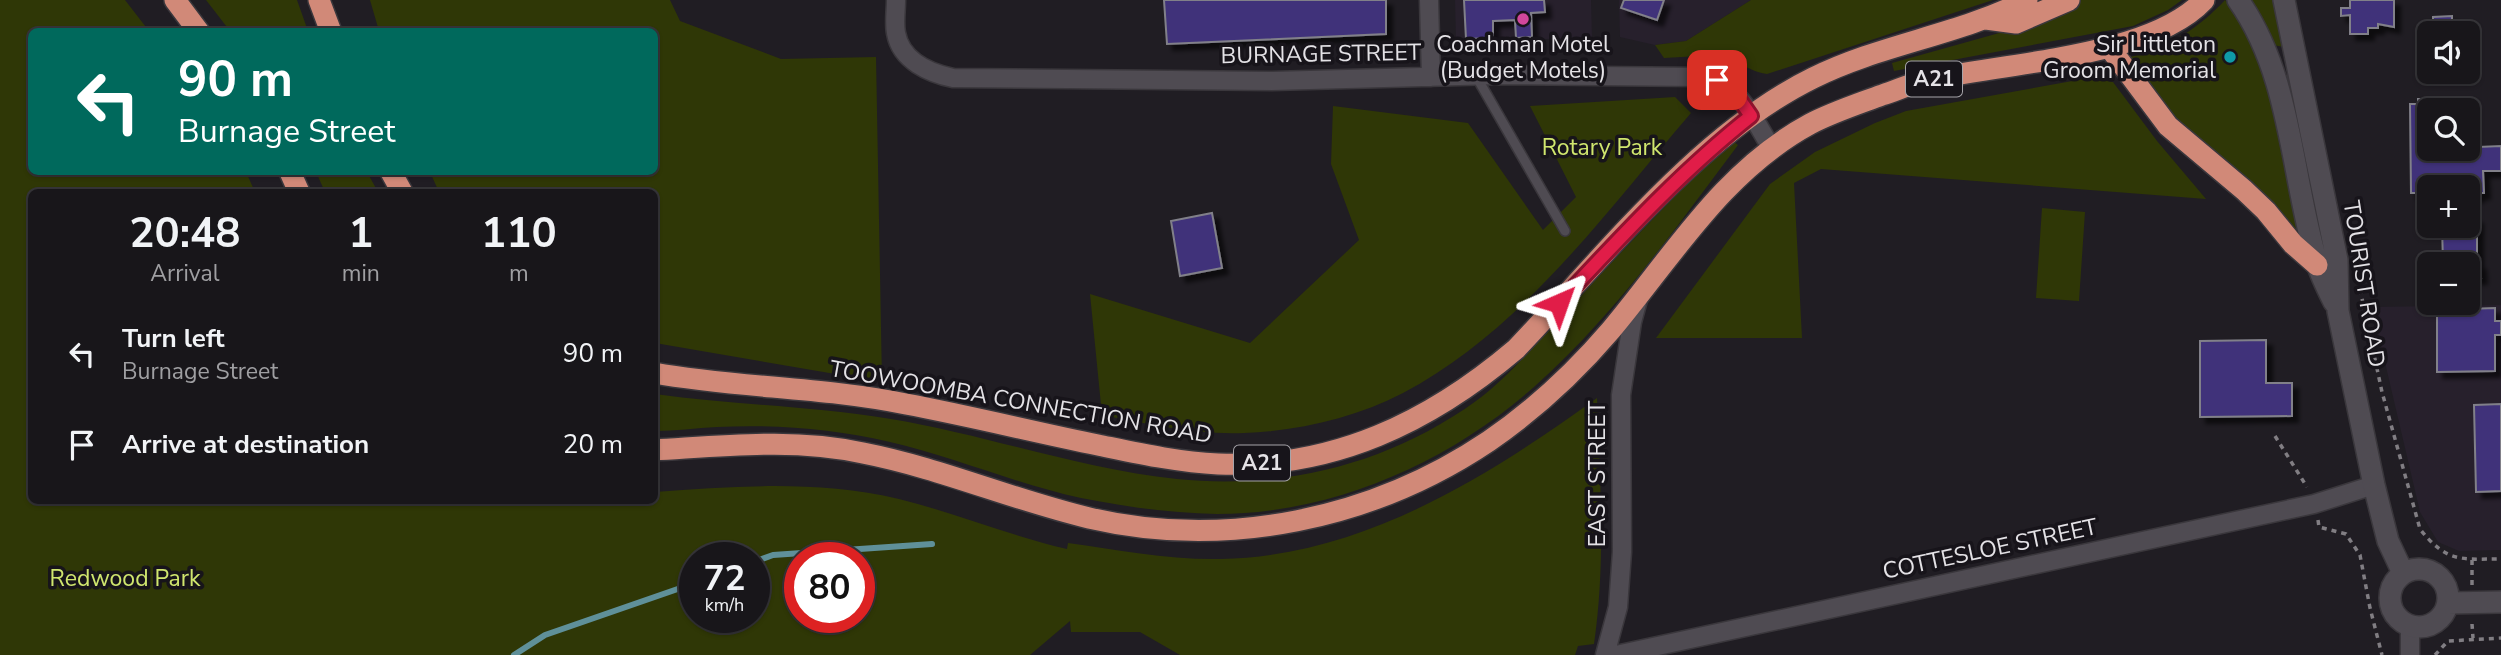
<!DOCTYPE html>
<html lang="en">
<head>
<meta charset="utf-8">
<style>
	body { margin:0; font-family:"Nunito Sans",sans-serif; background:#211f23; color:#f1f3f6; height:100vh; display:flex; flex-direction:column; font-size:26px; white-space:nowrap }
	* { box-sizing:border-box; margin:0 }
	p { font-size:23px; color:#9f9fa2 }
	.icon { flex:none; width:38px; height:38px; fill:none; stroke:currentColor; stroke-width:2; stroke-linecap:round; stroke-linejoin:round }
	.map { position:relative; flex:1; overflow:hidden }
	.side { position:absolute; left:28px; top:189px; width:630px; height:315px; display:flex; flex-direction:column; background:#18161a; border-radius:10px; box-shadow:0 2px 5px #0004,0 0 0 2px #363539 }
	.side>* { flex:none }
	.top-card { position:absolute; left:28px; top:28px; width:630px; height:147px; border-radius:10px; box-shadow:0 2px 5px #0004,0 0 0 2px #363539; background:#00695c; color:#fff; overflow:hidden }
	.tools { position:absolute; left:2417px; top:21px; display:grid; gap:14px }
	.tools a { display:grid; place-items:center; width:63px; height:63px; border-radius:10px; background:#18161a; box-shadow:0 2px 5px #0004,0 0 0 2px #363539; font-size:35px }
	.speed { position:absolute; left:679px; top:542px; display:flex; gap:14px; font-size:35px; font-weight:700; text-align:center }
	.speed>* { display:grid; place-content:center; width:91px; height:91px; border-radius:50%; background:#18161a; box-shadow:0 2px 5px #0004,0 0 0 2px #363539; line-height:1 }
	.speed small { font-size:18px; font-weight:400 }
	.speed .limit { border:10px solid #d22; background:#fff; color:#111 }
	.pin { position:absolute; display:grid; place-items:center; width:60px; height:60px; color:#fff; margin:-30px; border-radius:14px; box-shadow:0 4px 10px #0006 }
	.me { position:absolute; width:77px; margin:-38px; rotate:43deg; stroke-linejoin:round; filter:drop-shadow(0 0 5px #0008) }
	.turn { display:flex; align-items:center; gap:24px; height:147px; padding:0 35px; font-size:32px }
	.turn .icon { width:91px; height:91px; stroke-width:2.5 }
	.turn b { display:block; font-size:49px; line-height:60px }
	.eta { display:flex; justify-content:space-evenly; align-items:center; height:119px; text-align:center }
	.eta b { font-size:42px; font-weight:700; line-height:49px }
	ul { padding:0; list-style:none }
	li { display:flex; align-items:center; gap:21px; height:91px; padding:0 35px }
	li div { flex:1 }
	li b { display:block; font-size:26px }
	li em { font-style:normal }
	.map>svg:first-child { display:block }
</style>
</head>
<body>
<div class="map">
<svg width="2501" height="655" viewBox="0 0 2501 655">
	<defs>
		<filter id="shadow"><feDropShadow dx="6" dy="6" stdDeviation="2" flood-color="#0009"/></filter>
	</defs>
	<rect width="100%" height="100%" fill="#201d23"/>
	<!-- built -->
	<path fill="#27202c" d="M1455,0H1591L1592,38L1456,41Z
		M1619,0H1751L1686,41L1655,45L1620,37Z
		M2501,305V550L2459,551L2438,542L2420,512L2372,307Z"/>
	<!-- green -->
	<path fill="#2f3706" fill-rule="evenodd" d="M0,0H125L149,31L32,32V172H246L255,192H32V500H654L655,492C737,486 817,480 899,499C956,513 1010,536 1067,549L1068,543C1118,550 1169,560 1221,559C1362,556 1486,478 1597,398C1600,480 1606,562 1594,644L1578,646L1575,655H1180L1140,632H1071L1070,621L1030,655H0ZM754,558V618H695V558ZM859,558V618H800V558Z
		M206,0H297L308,31H230Z
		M370,0H670L680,21L781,59L876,57L882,382L655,343L654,192H439L430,172H654V32L379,31Z
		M1751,0H1993L1767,74C1752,72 1741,63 1726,59C1706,54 1684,57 1664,58L1655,45L1686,41Z
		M2080,0H2182L2168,10L2133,26L1894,71L1892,63L2035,23Z
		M2225,0C2260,36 2273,112 2283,161C2289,183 2296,207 2296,230L2180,126L2152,93L2130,57C2168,48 2199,28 2225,0Z
		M2246,0H2274L2284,47L2273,45Z
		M2089,78L2113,82L2157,141L2206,199L1821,169L1794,183L1802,338H1656L1770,184L1815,152L1875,123L1906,111Z
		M1675,97L1691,113C1605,213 1522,330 1403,393C1355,418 1298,431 1244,433C1196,435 1149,424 1102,415L1090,294L1250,343L1359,240L1331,164L1333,106L1468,123L1543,230L1576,197L1530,106Z
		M1732,140L1738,145C1675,229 1613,317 1534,387C1448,463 1332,514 1217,514C1171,513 1126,507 1081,498C1016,484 955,457 890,442C834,429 774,424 717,427C696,428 675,431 655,431V394C733,405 813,406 891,419C987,435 1080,469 1177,479C1284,490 1389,464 1476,401C1510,376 1534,345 1562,315C1618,256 1673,196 1732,140Z
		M316,172H367L378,192H325Z
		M2042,208L2085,212L2079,301L2036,298Z"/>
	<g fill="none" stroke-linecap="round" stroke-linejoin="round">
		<!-- stream -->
		<path stroke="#5f9099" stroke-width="6" d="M754,562L773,555L932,544
			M514,655L545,635L695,583"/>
	</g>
	<!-- building -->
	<path fill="#3f327a" stroke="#818089" stroke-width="2" filter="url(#shadow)" d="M1164,0H1386V34L1167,44Z
		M1464,0H1544L1545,12L1531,13L1532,37L1516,38L1515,20L1493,21V38L1466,39Z
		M1624,0H1664L1657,20L1621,8Z
		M2350,0H2394V27L2378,24V28H2368V34H2350V15L2341,16V8H2350Z
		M2452,16V33H2433V17Z
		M2418,99H2428V103H2439V110H2429V149L2501,146V171H2483L2484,193H2478V196H2468V187H2429V193H2411L2410,104H2418Z
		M1212,213L1222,268L1180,276L1171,221Z
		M2468,218H2477V264H2480L2481,278H2468V264H2439L2443,263L2442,226H2468Z
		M2495,308V321H2501V335H2495V371L2437,372V310Z
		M2266,340V383H2292V416L2200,417V341Z
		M2501,404V491L2476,492L2474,405Z"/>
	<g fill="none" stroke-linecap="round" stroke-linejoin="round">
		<defs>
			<path id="lane" d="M1476,76L1565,231"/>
			<path id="street" d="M896,0C896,11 894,23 896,33C901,61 930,73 953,78L1272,81L1497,75L1699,77C1740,83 1752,117 1772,149
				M1429,0L1431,77
				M2410,627V655
				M1605,655L1618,607L1622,552L1621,395L1632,322L1639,296
				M1616,655L2314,504L2374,485"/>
			<path id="secondary" d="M2238,0C2292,76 2291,176 2317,263C2321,276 2328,290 2334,302
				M2284,0L2337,260L2338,311L2374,485L2388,541L2403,573
				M2390 598a29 29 0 1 1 58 0a29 29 0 1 1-58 0Z
				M2448,603L2501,602"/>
			<path id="highway" d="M175,0L199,32
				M319,0L331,32
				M1986,19L2016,23L2069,0
				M2109,47L2168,126L2244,190L2266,211L2293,244L2317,265
				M290,172L299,192
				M391,172L402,192
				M654,373C738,388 823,387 906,404C970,416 1034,432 1098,445C1137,453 1177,462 1218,464C1333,469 1430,422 1516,349C1603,258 1699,134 1813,78C1881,44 1959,35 2027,0
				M654,450C724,446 794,438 863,453C940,468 1013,500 1089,518C1227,550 1373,519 1489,441C1534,410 1576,371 1611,330C1673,256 1723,171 1810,124C1833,112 1858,104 1882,95C1896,91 1909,84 1923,81C2001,63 2150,58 2204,0"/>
		</defs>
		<!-- lane casing -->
		<use href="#lane" stroke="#3a373c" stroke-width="12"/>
		<!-- street casing -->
		<use href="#street" stroke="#3a373c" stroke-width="21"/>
		<!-- secondary casing -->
		<use href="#secondary" stroke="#3a373c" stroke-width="24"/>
		<!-- highway casing -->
		<use href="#highway" stroke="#3a373c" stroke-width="24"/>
		<!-- path -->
		<path stroke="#817e83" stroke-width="3.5" stroke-dasharray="5 5" stroke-linecap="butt" d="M2360,289L2382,392L2420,529C2447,563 2460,559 2501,559
			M2275,436L2307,487
			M2318,520L2319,527L2346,534L2360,555L2370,608L2382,655
			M2472,585V559
			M2472,624L2473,638
			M2435,655L2448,641L2501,638"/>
		<!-- lane -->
		<use href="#lane" stroke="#4f4b52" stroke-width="9"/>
		<!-- street -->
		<use href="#street" stroke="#4f4b52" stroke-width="18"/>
		<!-- secondary -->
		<use href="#secondary" stroke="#4f4b52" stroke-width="21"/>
		<!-- highway -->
		<use href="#highway" stroke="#d18978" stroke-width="21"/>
	</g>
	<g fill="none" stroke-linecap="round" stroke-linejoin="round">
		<defs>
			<path id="route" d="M1559,303C1620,238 1680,172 1751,116L1733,90L1717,80"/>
		</defs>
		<!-- route casing -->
		<use href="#route" stroke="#92132f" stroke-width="18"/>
		<!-- route -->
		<use href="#route" stroke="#e11d48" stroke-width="12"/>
	</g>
	<!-- markers -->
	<circle fill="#d1479c" stroke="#17141a" stroke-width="2.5" cx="1523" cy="19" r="7"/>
	<circle fill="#0f9aa8" stroke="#17141a" stroke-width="2.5" cx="2230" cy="57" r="7"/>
	<g text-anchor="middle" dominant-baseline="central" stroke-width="7" stroke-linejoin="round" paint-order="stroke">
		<!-- shield labels -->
		<g fill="#17141a" stroke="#a6a4a9" stroke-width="2">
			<rect x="1906" y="61.5" width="56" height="35" rx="5"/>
			<rect x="1234" y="445.5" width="56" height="35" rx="5"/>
		</g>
		<g font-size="21" font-weight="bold" fill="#e4e2e6">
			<text x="1934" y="79">A21</text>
			<text x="1262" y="463">A21</text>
		</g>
		<!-- poi labels -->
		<g font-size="23" fill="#e4e2e6" stroke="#17141a">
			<text x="1523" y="44">Coachman Motel<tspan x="1523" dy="26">(Budget Motels)</tspan></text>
			<text x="2216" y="44" text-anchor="end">Sir Littleton<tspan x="2216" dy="26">Groom Memorial</tspan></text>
		</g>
		<!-- street labels -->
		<g font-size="23" fill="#e4e2e6" stroke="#17141a">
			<text transform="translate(1321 54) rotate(-1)">BURNAGE STREET</text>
			<text transform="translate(2364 284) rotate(81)">TOURIST ROAD</text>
			<text transform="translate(1021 402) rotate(10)">TOOWOOMBA CONNECTION ROAD</text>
			<text transform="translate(1597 474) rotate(-90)">EAST STREET</text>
			<text transform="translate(1990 549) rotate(-12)">COTTESLOE STREET</text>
		</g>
		<!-- park labels -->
		<g font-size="23" fill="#d0e66e" stroke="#17141a">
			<text x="1602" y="147">Rotary Park</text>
			<text x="125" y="578">Redwood Park</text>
		</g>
	</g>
</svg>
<div class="tools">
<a><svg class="icon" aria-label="sound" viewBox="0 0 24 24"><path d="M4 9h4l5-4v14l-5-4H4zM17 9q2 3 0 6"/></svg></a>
<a><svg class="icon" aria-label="search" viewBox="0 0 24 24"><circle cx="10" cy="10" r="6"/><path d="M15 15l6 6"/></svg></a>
<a>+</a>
<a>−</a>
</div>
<div class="speed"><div>72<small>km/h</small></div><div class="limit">80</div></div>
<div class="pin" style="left:1717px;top:80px;background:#d93025"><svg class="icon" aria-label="arrive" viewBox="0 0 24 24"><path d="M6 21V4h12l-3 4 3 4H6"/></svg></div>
<svg class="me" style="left:1559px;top:303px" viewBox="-20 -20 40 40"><path d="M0-17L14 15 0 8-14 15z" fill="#e11d48" stroke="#fff" stroke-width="4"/></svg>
<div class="top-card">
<div class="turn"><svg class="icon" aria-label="left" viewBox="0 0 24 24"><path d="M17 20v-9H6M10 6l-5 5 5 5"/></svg><div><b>90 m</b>Burnage Street</div></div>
</div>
<section class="side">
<div class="eta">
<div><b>20:48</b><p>Arrival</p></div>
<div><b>1</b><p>min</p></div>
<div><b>110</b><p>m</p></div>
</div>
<ul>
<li><svg class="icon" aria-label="left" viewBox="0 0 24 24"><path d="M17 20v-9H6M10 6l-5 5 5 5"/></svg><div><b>Turn left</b><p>Burnage Street</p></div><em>90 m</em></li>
<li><svg class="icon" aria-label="arrive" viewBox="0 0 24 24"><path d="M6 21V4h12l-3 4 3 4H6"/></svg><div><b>Arrive at destination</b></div><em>20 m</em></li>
</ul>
</section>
</div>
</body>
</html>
